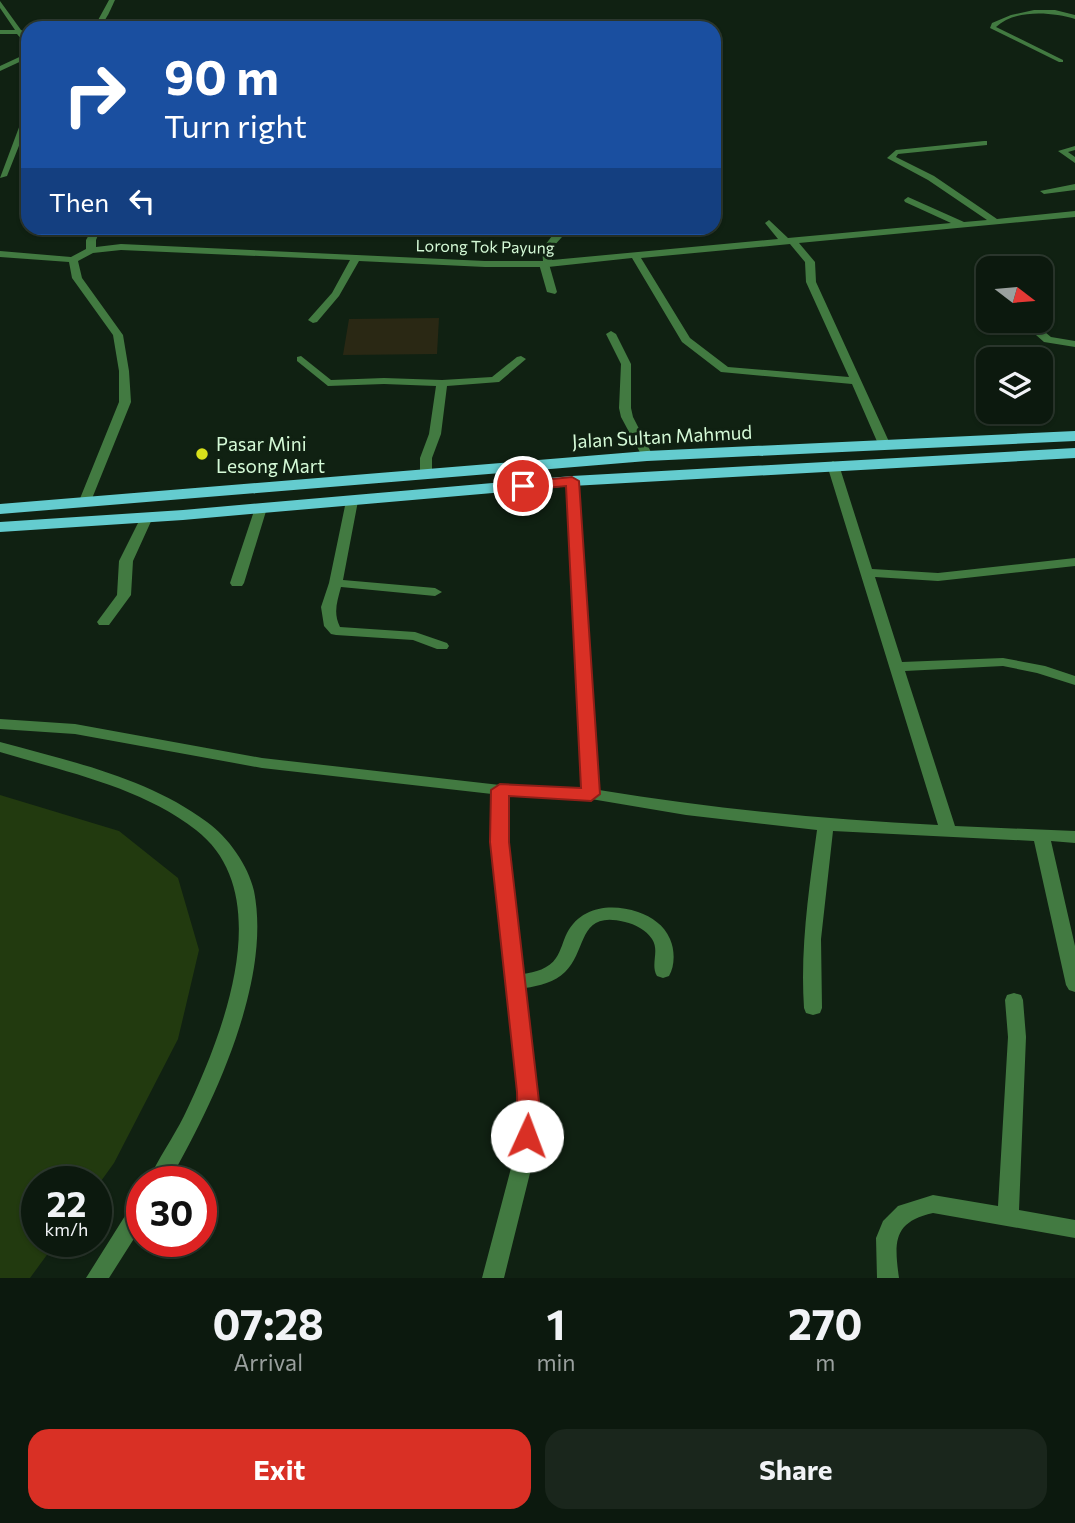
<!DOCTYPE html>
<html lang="en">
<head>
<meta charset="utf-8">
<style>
	body { margin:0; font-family:Commissioner,sans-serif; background:#1a261c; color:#f1f3f6; height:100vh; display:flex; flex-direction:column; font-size:26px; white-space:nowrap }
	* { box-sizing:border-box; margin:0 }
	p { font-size:23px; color:#9aa09e }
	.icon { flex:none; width:38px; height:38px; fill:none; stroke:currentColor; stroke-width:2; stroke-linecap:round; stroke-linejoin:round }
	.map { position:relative; height:1278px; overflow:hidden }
	.sheet { display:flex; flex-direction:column; background:#0c190e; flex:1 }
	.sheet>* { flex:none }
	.banner { position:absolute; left:21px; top:21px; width:700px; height:214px; border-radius:21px; box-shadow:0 2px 5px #0004,0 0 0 2px #2c382e; background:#1a4fa0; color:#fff; overflow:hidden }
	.needle { width:46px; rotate:106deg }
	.tools { position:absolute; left:976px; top:256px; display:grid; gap:14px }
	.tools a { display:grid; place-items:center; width:77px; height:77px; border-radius:14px; background:#0c190e; box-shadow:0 2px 5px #0004,0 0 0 2px #2c382e; font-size:35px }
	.speed { position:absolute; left:21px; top:1166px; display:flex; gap:14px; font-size:35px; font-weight:700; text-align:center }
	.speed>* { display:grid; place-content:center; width:91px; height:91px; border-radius:50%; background:#0c190e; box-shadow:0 2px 5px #0004,0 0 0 2px #2c382e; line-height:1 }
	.speed small { font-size:18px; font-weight:400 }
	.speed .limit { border:10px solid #d22; background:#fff; color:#111 }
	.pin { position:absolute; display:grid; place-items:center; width:60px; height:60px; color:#fff; margin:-30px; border:4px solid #fff; border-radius:50%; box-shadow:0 2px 7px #0007 }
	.me { position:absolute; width:77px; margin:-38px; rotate:2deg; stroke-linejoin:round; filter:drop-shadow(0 0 5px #0008) }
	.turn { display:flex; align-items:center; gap:24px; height:147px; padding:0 28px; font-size:32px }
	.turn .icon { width:91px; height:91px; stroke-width:2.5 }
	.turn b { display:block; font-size:49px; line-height:60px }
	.then { display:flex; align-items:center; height:66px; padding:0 28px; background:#0003; gap:14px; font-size:26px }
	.eta { display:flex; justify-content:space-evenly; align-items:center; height:119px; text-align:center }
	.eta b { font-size:42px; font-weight:700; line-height:49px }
	.primary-button { display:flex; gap:14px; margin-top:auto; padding:14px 28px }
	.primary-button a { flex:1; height:80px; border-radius:21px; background:#d93025; color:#fff; font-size:28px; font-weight:700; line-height:80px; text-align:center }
	.primary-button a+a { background:#1a261c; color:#f1f3f6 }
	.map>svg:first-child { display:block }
</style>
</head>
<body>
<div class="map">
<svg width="1075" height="1278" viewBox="0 0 1075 1278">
	<rect width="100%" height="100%" fill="#102112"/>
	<!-- green -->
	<path fill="#2a2814" d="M439,318L437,354L343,355L349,319Z"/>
	<!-- water -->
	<path fill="#223a0f" d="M0,795L119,831L178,878L199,950L178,1039L114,1163L96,1188V1181H37V1241H57L30,1278H0Z"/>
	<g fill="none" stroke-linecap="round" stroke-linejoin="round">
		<!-- service -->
		<path fill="#427a41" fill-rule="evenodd" d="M544,261L549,264L557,292L555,294L547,292L539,264Z"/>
		<!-- minor -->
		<path fill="#427a41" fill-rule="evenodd" d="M109,0H115C109,12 105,28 90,28L97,22Z
			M0,1L21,30L26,32L24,34L28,40V47L17,34H0V30H15L0,8Z
			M1034,10H1055L1075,15V19C1052,12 1015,9 996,27L1063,60V62H1059L990,28L992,23L1011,15Z
			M28,53V58L0,71V66Z
			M28,112V123L7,176L0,178L24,114Z
			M984,141H987V145L898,154L896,157L934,176L997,219L1075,211V217L799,243L815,262L816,282L891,446L885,449L879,446L852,384L721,372L682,342L632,258L548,267H485L359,261L339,296L317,322L313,323L308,320L332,293L350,260L121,250L93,253L78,261L82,278L123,335L129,371L131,402L91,501L85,505L79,501L119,402V371L113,335L72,278L69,262L0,257V251L71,257L86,249V240L93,228H101L96,240V247L121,244L485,261H543L542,249L552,236L551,228H559L562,237L551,249L552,260L778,239L765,223L769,220L788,238L951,223L905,202L904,200L908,197L964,222L987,220L928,180L887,158L896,150ZM790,244L805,262L806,282L849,377L728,367L690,338L641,258Z
			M1075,146V150L1068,152L1075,157V163L1058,151Z
			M1075,184V190L1044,194L1040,191Z
			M1030,320L1051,337L1075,341V347L1044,342L1020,321Z
			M611,331L616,334L631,364V408L633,417L653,456L651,458H643L621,417L619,408L621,364L606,334Z
			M301,356L331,380L384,378L442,380L492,377L517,357L521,356L526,359L499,382L447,386L441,434L432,458V472L426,476L420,472V458L429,434L436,386L384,384L328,386L297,361V357Z
			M833,461L839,465L872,569L938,573L1075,558V566L938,581L875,577L902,662L1003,658L1045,666L1075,676V685L1037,673L1003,666L905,671L955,826L1075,831V843L1051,841L1075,946V992L1069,990L1066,985L1034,841L833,831L821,939L822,1008L820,1013L813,1015L806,1013L804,1008C800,948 809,889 817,830L686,815L591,799L508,796V842L523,974C535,972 549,969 556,958C561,951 563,941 567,933C581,906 612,903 638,912C652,917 664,925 670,939C675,950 675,966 669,976L663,978L657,976C650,964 660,951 652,939C646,930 635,924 625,922C577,910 588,950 565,972C555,982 539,986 525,988L540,1119L535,1153L504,1278H482L515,1153L520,1119L492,842V794L262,768L75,734L0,729V719L75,724L262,758L500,785L583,788L566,481L572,477L578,481L599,790C713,809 823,819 938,825L827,465Z
			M352,497L358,501L343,580L435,588L442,592L435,596L341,587C337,602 333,613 340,627L415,632L447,643L449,646L447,649H437L413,640L336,635L331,634L324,626L321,607L329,583L346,501Z
			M261,504L267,508L244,583L242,586H232L230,583L255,508Z
			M147,513L153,517L133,561L131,595L109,625H99L97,622L117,595L119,561L141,517Z
			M0,742C70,761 148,778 207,822C228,837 248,865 254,891C272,981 213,1105 169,1181H148C158,1159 173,1138 184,1116C221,1039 280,895 196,830C141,787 66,772 0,752Z
			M1014,993L1021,995L1023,1000L1026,1037L1019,1210L1075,1220V1238L933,1213C893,1222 894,1242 899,1278H877L876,1238L883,1221L898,1206L933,1195L998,1206L1008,1037L1005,1000L1007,995Z
			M142,1198V1226L109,1278H86L135,1200Z"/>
		<!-- trunk -->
		<path fill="#64cccf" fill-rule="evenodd" d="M1075,431V441L647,461L0,514V504L647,451Z
			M1075,448V458L572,486L183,520L0,532V522L183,510L572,476Z"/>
	</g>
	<!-- route -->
	<path fill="#d93025" stroke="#8d1f18" stroke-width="2" d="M572,477L579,481L600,794L591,801L509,796V842L541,1119L536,1143L527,1145L519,1143C514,1132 518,1105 517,1092L490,842L491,790L500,784L581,788L566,486L523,490L516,486L523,482Z"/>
	<!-- markers -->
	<circle fill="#d8e01b" stroke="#102112" stroke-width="2.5" cx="202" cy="454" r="7"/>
	<g text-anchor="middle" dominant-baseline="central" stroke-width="6" stroke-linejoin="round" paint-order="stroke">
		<!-- far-street labels -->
		<g font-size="16" fill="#d5fad7" stroke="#102112">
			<text transform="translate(485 246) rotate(1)">Lorong Tok Payung</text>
		</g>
		<!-- street labels -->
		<g font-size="19" fill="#d5fad7" stroke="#102112">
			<text transform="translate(662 436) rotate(-3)">Jalan Sultan Mahmud</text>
		</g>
		<!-- poi labels -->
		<g font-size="19" fill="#d5fad7" stroke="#102112" text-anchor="start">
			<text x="216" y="443">Pasar Mini<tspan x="216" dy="22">Lesong Mart</tspan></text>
		</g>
	</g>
</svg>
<div class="tools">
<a><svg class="needle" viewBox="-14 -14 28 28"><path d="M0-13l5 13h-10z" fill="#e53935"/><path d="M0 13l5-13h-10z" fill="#9aa09e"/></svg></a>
<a><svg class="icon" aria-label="layers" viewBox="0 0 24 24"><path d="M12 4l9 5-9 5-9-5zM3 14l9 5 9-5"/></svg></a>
</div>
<div class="speed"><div>22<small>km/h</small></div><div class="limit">30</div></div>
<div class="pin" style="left:523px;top:486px;background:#d93025"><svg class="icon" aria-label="arrive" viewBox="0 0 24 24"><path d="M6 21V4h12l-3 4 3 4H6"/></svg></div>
<svg class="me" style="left:527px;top:1136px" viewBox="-20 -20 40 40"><circle r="19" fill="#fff"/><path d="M0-13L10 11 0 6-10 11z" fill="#d93025"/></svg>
<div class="banner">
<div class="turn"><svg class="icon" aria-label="right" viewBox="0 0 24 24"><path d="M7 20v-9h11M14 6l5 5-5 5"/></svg><div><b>90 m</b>Turn right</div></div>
<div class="then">Then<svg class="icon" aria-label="left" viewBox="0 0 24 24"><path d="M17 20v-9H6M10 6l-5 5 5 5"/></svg></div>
</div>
</div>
<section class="sheet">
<div class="eta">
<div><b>07:28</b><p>Arrival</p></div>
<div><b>1</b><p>min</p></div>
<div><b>270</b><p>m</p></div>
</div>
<div class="primary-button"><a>Exit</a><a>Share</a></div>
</section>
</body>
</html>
